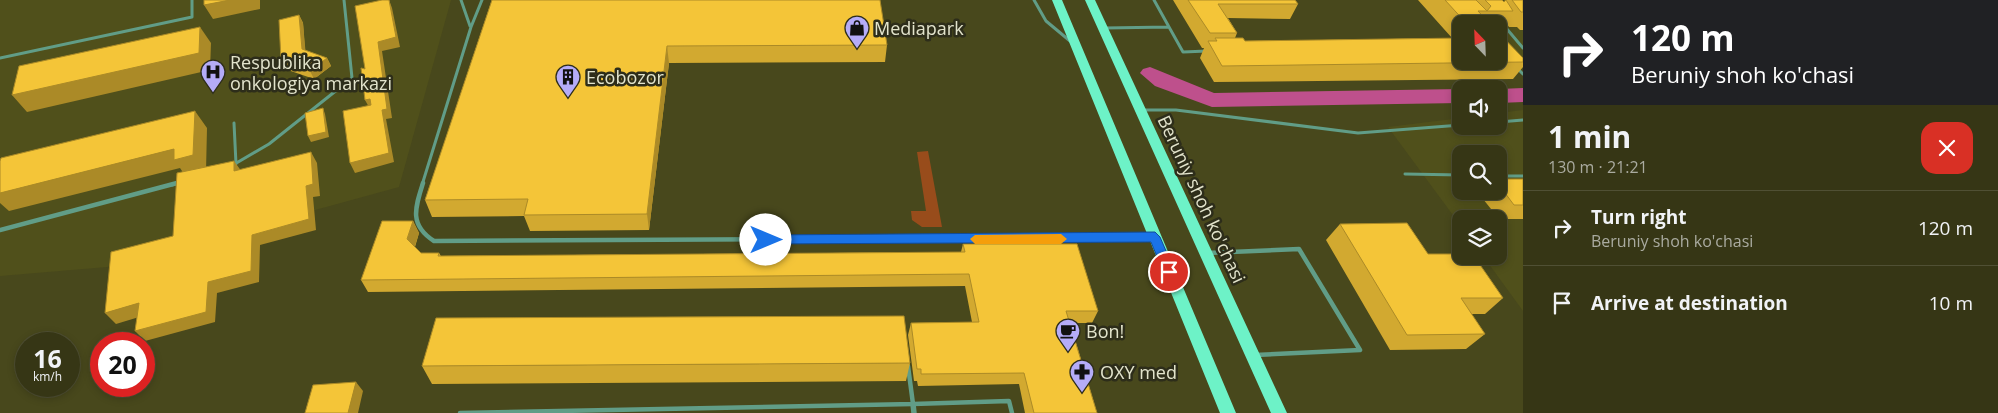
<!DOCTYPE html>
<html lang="en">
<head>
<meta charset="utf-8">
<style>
	body { margin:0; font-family:"Open Sans",sans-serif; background:#414122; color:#f1f3f6; height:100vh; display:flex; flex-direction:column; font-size:19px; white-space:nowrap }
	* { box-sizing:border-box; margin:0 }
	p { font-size:16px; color:#aaaba0 }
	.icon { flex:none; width:28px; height:28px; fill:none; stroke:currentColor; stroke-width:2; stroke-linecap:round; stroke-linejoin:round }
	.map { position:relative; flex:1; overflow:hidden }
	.sheet { display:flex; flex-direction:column; background:#363615; width:475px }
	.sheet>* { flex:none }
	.top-card { background:#202124; color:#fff; overflow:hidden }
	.needle { width:32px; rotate:337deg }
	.buttons { position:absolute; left:1452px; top:15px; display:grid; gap:10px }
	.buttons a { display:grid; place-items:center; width:55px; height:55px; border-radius:10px; background:#363615; box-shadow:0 2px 8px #0003,0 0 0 1px #505034; font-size:25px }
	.speed { position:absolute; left:15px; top:332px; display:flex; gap:10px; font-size:25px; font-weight:700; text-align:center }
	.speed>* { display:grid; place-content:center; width:65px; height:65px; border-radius:50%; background:#363615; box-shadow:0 2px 8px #0003,0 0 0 1px #505034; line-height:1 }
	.speed small { font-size:12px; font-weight:400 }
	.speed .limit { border:8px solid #d22; background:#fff; color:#111 }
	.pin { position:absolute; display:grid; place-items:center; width:42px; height:42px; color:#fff; margin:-21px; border:2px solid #fff; border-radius:50%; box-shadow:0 1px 5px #0007 }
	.me { position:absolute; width:55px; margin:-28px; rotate:90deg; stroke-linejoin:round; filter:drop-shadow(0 0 4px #0008) }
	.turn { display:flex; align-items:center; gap:18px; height:105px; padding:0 25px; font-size:22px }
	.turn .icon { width:65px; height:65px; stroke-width:2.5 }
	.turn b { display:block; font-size:35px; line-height:42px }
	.round { display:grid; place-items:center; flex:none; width:52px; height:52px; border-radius:15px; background:#414122 }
	.headline { display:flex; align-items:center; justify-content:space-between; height:85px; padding:0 25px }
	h1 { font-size:30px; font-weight:700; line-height:38px }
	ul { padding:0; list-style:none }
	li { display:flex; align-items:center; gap:15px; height:75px; padding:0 25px; border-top:1px solid #505034 }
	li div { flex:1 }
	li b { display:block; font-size:19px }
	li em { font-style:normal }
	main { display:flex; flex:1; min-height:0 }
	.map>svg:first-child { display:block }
</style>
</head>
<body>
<main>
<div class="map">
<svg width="1523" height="413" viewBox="0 0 1523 413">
	<rect width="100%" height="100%" fill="#48481c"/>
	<!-- built -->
	<path fill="#50501b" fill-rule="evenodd" d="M0,0H451L399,187L107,267L0,276Z
		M1458,0H1523V69L1499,43V24Z
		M1523,110V311L1483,256H1499V219H1461V226L1388,127L1461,118V126H1499V113ZM1461,154H1499V191H1461Z"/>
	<!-- green -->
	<path fill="#984c1b" d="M928,151L942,227H922L912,220L911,211H926L917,152Z"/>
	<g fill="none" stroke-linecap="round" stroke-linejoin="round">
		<!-- canal -->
		<path fill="#be508c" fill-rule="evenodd" d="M1150,67L1214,93L1461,89V103L1212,107L1155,86L1140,73L1143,69Z
			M1523,88V102L1499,103V89Z"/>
		<!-- service-far1 -->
		<path stroke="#619d87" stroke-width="3" d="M461,0L470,26
			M1034,0L1046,21L1070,41
			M1501,22L1523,48
			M1169,27L1183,52L1207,51
			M1105,28L1169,27L1154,0
			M0,58L192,17V0
			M1518,69L1523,74
			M1143,110H1176L1358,133L1461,125
			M1499,122L1523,120
			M234,123L236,164
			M233,165L269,144L352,78L344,0
			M1405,174L1461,175
			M1499,176H1523
			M172,185L182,182
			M422,185L471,27L482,0"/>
		<!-- service -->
		<path stroke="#619d87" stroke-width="4.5" d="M423,183C415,208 409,225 434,241L1152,237
			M0,230L177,183
			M1207,253L1299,249L1360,350L1255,355
			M908,366L913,404L1009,401L1012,413
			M460,413L913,404"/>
		<!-- minor -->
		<path stroke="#619d87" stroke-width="5.5" d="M913,404L914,413"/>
		<!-- primary -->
		<path fill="#6df2c7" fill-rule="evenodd" d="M1052,0H1062L1236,413H1220Z
			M1085,0H1095L1287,413H1271Z"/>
	</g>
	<!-- wall -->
	<path fill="#d2a930" d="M492,0L887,45L885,62L669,63L649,230L530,231L524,216L432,217L425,200Z
		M1173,0H1295L1298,4L1290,19L1228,18L1237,33L1235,38L1245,41L1452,38L1418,0H1502L1504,2L1505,0H1523V30H1520L1517,27H1509L1505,21L1500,27H1499V24H1461V61L1523,58V67L1513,79L1214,82L1200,58L1204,48H1202Z
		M299,15L303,23L305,51L327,58L331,66L314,79L285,69L281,61Z
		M1499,179H1523V219H1499L1479,194L1482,191H1499Z
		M413,221L419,233L415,247L421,253H439L441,256L961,252L963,244L1098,311L1092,323H1070L1097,413H1025L1019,384L918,386L917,381H914L908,335L911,323L972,322L965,286L368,292L361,280Z
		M1340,224L1428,254L1503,298L1485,314H1471L1485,334L1466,349L1390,350L1326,240Z
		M910,363L906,381L432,384L422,366Z"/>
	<!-- shaded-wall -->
	<path fill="#ab8a27" d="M230,0H260V9L213,19L204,5Z
		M389,0L392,8L400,47L382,51L392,118L386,119L394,162L355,173L350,163L382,110L378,42Z
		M299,15L303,23L306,57L302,49Z
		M200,27L211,43L210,70L27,112L12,95Z
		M667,46L669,63L649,230L647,214Z
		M327,58L331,66L314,79L310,71Z
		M370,99L374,108L370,109L365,100Z
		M323,108L325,114L329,137L311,142L308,136Z
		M195,111L207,128L206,171L186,177L180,168L9,211L0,203V193L174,149Z
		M311,152L317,163L320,196L313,197L316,230L260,245L259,282L217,293L215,322L145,341L135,331L208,282L252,235L306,186Z
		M234,161L242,172L234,171Z
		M413,221L419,233L413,252L407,239Z
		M139,303L149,314L116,324L105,313Z
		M356,382L363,391L358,413H348Z"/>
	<!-- building -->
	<path fill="#f4c538" stroke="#ab8a27" d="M204,0H230L204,5Z
		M382,0H389L396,37L378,42L387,109L382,110L389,153L350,163L343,111L371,105L370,99L365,100L361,68L365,69L355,6Z
		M492,0H880L887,45L667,46L647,214L524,215L528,199L425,200Z
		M1188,0H1295L1298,4H1218L1237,33H1210Z
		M1445,0H1476L1487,11L1491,6L1485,0H1502L1504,2L1506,0L1513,11H1478L1490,24H1467Z
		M1512,0H1523V12H1521Z
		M299,15L302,49L327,58L310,71L281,61L279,20Z
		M200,27L199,53L12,95L19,66Z
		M1499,33L1523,58V62L1222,66L1208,41H1217L1215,38H1243L1245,41L1461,38V61H1499Z
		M323,108L326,132L308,136L305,113Z
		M195,111L193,155L174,160V149L0,193V161L1,158Z
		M311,152L313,184L306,186L309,219L252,235L251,271L208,282L206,312L135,331L139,303L105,313L111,252L173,236L177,173L234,161V171Z
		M1499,179H1523V205H1514L1499,185Z
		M382,221H413L407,239L421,253H439L438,256L965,252L963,244H1077L1098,311H1066L1097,413H1034L1024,373L921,374V369H917L911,323L979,322L969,274L361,280Z
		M1407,223L1428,254H1461V256H1474L1503,298H1461L1485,334L1407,335L1340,224Z
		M904,316L910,363L422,366L436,318Z
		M356,382L348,413H305L313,385Z"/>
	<!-- route -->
	<path fill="#1a73e8" stroke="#114b97" d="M1155,232L1160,237L1175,272L1174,276H1165L1151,242L766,244L760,240L766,235Z"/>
	<!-- slow -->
	<path fill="#f59e0b" d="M1061,234L1067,239L1061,244H975L970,239L975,235Z"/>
	<!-- icons -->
	<defs>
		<symbol id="shop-pin" viewBox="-11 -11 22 30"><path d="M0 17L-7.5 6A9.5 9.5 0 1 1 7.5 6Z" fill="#b5acf8" stroke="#2d2d1a"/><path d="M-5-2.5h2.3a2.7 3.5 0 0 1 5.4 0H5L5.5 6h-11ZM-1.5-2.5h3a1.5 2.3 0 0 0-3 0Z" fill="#111"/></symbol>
		<symbol id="hospital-pin" viewBox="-11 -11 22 30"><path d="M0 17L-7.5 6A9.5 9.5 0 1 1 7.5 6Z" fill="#b5acf8" stroke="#2d2d1a"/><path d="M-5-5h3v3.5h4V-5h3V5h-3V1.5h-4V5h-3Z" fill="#111"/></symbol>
		<symbol id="building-pin" viewBox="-11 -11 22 30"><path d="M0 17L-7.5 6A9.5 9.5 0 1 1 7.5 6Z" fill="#b5acf8" stroke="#2d2d1a"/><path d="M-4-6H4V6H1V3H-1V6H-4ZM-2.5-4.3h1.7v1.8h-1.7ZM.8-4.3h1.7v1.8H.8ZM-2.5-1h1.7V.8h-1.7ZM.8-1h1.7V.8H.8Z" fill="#111"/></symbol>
		<symbol id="cafe-pin" viewBox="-11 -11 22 30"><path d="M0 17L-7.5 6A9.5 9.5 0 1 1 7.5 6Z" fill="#b5acf8" stroke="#2d2d1a"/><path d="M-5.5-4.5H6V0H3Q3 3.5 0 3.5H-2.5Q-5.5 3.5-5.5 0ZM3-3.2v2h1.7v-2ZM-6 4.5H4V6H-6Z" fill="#111"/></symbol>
		<symbol id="pharmacy-pin" viewBox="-11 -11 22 30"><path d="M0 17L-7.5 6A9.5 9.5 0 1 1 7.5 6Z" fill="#b5acf8" stroke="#2d2d1a"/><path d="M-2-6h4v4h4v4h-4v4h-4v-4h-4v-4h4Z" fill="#111"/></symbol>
	</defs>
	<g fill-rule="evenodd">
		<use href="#shop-pin" x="843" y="14" width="28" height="38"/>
		<use href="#hospital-pin" x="199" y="58" width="28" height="38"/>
		<use href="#building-pin" x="554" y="63" width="28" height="38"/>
		<use href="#cafe-pin" x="1054" y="317" width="28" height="38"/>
		<use href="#pharmacy-pin" x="1068" y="358" width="28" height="38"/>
	</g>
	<g text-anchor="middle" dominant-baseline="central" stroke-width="5" stroke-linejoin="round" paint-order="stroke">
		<!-- poi labels -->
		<g font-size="18" fill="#e3e4cc" stroke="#2d2d1a" text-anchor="start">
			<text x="874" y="28">Mediapark</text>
			<text x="230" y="62">Respublika<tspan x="230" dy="21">onkologiya markazi</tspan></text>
			<text x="586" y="77">Ecobozor</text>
			<text x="1086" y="331">Bon!</text>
			<text x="1100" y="372">OXY med</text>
		</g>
		<!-- street labels -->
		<g font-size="18" fill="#e3e4cc" stroke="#2d2d1a">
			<text transform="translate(1202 199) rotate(65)">Beruniy shoh ko'chasi</text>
		</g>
	</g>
</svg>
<div class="buttons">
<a><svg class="needle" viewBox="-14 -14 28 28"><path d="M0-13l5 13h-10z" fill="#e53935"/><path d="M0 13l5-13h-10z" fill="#aaaba0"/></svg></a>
<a><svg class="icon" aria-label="sound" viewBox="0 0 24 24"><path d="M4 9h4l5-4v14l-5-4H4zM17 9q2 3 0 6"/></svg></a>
<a><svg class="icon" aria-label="search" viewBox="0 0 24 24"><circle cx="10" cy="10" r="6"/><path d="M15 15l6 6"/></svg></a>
<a><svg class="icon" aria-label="layers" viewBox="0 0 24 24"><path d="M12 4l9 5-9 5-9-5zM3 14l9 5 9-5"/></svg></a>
</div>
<div class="speed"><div>16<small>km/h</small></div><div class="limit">20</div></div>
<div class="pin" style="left:1169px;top:272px;background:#d93025"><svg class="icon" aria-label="arrive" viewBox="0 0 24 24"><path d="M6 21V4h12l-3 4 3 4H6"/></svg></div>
<svg class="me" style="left:766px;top:240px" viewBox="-20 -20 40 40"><circle r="19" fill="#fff"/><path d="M0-13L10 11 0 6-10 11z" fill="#1a73e8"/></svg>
</div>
<section class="sheet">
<div class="top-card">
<div class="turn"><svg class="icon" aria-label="right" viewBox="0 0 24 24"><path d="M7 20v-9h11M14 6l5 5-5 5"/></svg><div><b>120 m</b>Beruniy shoh ko'chasi</div></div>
</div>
<div class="headline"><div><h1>1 min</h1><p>130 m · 21:21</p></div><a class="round" style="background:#d93025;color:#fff"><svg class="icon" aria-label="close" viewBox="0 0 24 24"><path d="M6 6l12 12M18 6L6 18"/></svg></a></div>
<ul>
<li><svg class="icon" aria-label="right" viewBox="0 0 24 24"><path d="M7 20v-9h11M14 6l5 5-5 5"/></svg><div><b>Turn right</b><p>Beruniy shoh ko'chasi</p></div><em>120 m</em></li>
<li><svg class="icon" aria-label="arrive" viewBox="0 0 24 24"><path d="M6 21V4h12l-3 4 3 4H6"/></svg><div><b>Arrive at destination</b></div><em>10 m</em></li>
</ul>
</section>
</main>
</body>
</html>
